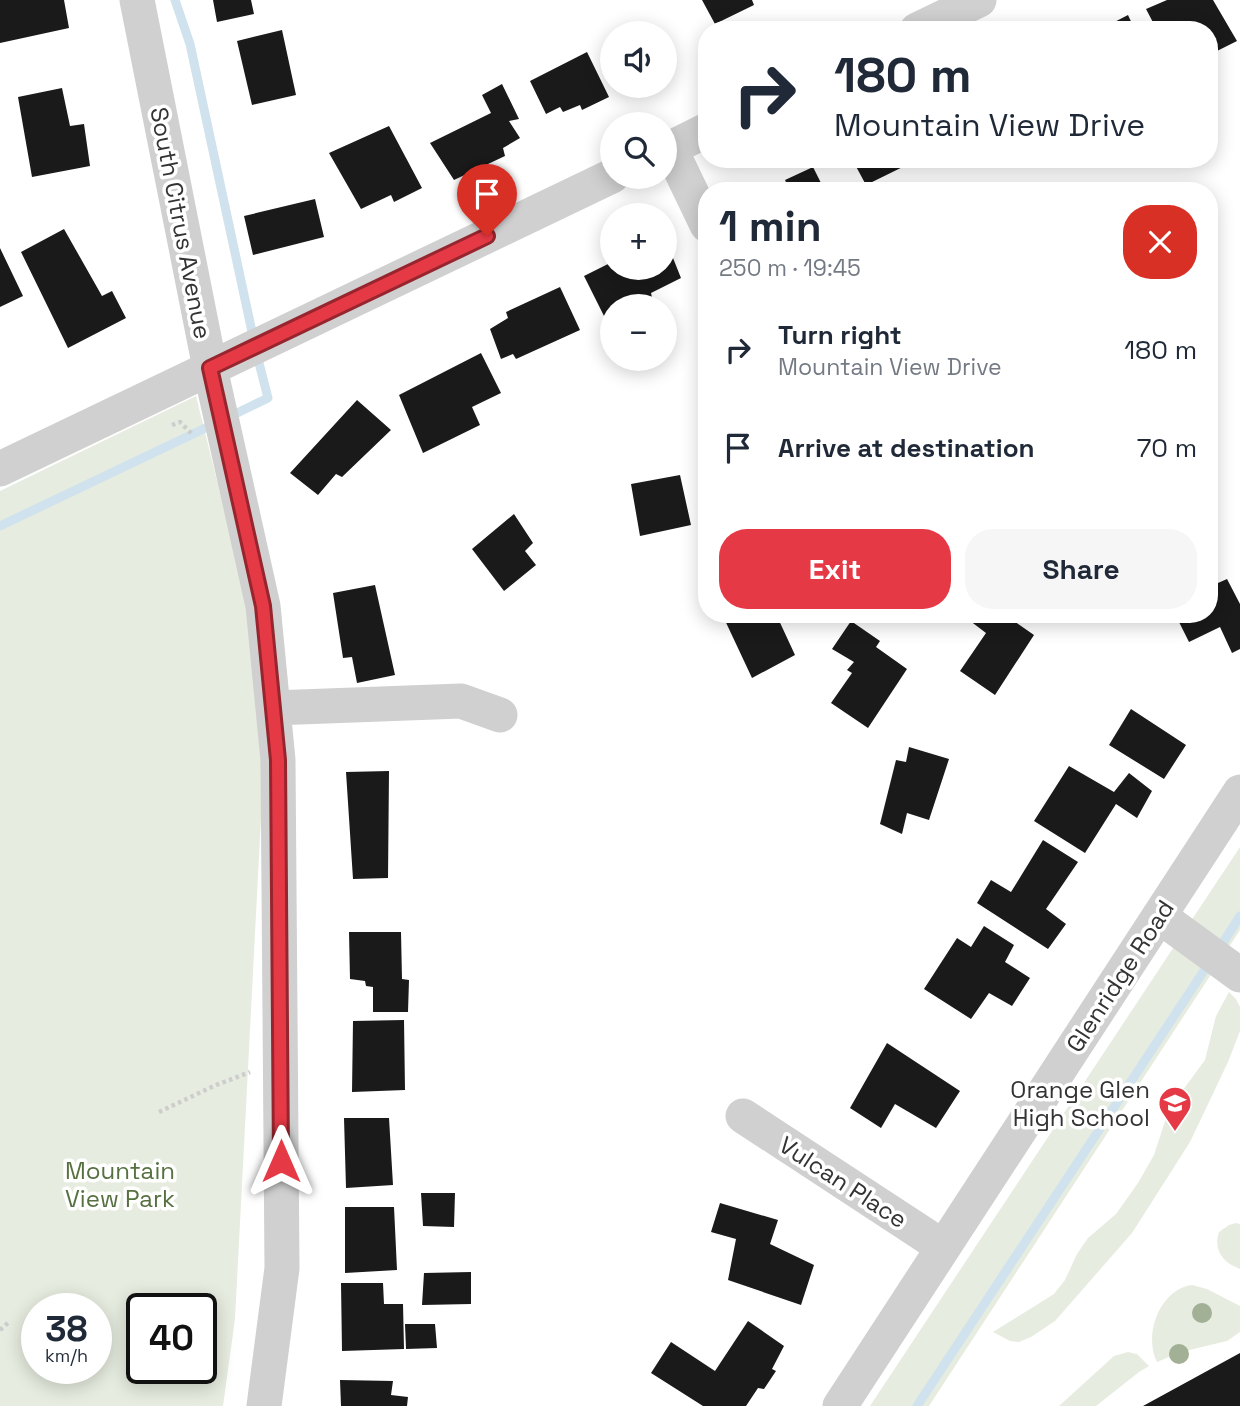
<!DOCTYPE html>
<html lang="en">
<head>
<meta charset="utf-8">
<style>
	body { margin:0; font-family:"Space Grotesk",sans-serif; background:#f6f6f7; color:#1f2937; height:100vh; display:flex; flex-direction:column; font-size:26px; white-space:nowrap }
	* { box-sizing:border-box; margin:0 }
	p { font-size:23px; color:#747a83 }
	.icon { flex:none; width:38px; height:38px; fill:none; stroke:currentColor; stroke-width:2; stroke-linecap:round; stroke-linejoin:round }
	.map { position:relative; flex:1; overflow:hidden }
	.panel { position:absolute; left:698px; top:182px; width:520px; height:441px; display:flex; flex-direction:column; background:#fff; border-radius:28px; box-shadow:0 4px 18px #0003 }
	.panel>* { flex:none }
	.hud { position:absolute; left:698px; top:21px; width:520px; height:147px; border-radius:28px; box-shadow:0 4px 18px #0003; background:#fff; color:#1f2937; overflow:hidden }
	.buttons { position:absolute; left:600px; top:21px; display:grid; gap:14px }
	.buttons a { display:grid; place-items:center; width:77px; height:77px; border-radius:50%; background:#fff; box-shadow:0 4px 18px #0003; font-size:35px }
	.speed { position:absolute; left:21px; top:1293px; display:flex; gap:14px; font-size:35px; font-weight:700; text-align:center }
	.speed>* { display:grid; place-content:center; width:91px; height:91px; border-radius:50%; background:#fff; box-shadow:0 4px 18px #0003; line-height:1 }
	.speed small { font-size:18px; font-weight:400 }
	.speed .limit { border:4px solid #111; border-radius:10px; background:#fff; color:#111 }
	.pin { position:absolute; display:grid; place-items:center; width:60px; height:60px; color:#fff; margin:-72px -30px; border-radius:50% 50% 50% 0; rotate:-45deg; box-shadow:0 0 7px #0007 }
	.pin .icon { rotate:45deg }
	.me { position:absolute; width:77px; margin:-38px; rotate:0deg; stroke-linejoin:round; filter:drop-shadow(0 0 5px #0008) }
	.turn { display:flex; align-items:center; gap:24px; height:147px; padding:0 21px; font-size:32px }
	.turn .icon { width:91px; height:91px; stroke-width:2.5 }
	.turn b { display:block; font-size:49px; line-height:60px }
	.round { display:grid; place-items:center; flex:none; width:74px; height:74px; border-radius:28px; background:#f6f6f7 }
	.head { display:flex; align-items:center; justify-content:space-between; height:119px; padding:0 21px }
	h1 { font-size:42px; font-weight:700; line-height:52px }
	.button { display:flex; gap:14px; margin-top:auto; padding:14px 21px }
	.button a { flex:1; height:80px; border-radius:28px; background:#e63946; color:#fff; font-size:28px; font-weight:700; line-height:80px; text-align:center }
	.button a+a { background:#f6f6f7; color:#1f2937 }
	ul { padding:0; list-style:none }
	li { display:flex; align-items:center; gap:21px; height:98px; padding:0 21px }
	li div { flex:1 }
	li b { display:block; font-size:26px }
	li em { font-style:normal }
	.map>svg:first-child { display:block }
</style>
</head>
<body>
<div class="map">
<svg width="1240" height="1406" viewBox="0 0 1240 1406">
	<rect width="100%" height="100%" fill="#fff"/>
	<!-- green -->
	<path fill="#e6ecdf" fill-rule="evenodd" d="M196,396L248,606L264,760L235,1319L223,1406H0V491ZM37,1309H96V1368H37ZM142,1309H201V1368H142Z
		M1240,847V930L929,1406H870Z
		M1229,992L1236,999L1240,1007V1031L1228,1062L1190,1142L1132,1233L1055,1321L1031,1337L1019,1342L1010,1341L993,1332L1054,1294L1065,1280L1077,1254L1088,1238L1116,1214L1138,1183L1154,1155L1169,1109L1205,1060L1216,1016Z
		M1236,1223L1240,1224V1269C1223,1263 1213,1250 1219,1232L1229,1225Z
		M1192,1285L1207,1289L1240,1306V1332L1227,1341L1181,1352L1157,1362C1143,1335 1160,1289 1192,1285Z
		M1128,1352L1137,1354L1149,1366L1139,1372L1096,1406H1059L1114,1356Z"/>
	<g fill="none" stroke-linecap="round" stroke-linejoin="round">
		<!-- stream -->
		<path stroke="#cfe2ee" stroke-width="9" d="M175,0L190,44L254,341
			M229,417L268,398L257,355
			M0,526L216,423
			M1219,949L1240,916
			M917,1406L1211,960"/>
	</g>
	<!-- building -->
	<path fill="#1a1a1a" d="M0,0H64L69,28L0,43Z
		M213,0H251L254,14L217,22Z
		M702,0H752L754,5L715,24Z
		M1167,0H1213L1237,41L1209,55V30H1157L1146,9Z
		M1128,15L1135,30H1099Z
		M282,30L296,95L252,105L237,41Z
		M587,52L609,97L582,110L580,105L563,112L560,107L546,114L530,81Z
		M502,84L519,119L509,121L520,138L503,148L505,156L454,180L430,143L491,113L482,95Z
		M62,88L70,126L84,124L90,166L32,177L18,97Z
		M389,126L422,188L394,202L391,195L361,209L329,153Z
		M852,159H919L866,185Z
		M813,167L825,191H790L785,180Z
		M315,199L324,237L253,255L244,216Z
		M64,229L102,296L112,291L126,318L68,348L21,252Z
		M665,238L681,278L651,293L654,306H612V332L584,276L612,262V268H665Z
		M0,248L23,296L0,307Z
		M560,287L580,330L516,359L513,354L501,359L490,329L508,318L506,312Z
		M481,353L501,393L472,407L480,425L423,453L399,395Z
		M357,400L391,430L342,477L336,474L318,495L290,473Z
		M680,475L691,525L640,536L631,484Z
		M514,514L533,543L525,551L536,565L504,591L472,549Z
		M1227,579L1240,604V649L1232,653L1220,627L1189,642L1175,614H1209V587Z
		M375,585L395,675L357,683L352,657L343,658L333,593Z
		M722,614H776L795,655L752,678Z
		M961,614H1004L1034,635L995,695L960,671L986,633Z
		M851,621L880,641L876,647L907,669L868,728L831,703L852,673L847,670L854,662L832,649Z
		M1131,709L1186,745L1164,779L1109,745Z
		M909,747L949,759L929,820L907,813L902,834L880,824L896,760L906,762Z
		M1069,766L1114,792L1129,773L1152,791L1137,818L1116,804L1085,853L1034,821Z
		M389,771L388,878L353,879L346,772Z
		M1043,840L1078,862L1046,909L1066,924L1048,949L977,903L991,880L1011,892Z
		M984,926L1014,945L1005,962L1030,978L1012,1006L989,993L971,1019L924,989L957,938L971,947Z
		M349,932H401L402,979L409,980L408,1012H373V987L366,986L365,981L350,979Z
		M404,1020L405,1090L352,1092L353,1021Z
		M887,1043L960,1091L936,1128L895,1104L881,1128L850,1108Z
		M344,1118H389L393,1185L346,1188Z
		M421,1193H455L454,1227L423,1226Z
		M720,1203L778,1220L770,1244L814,1265L801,1305L728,1280L736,1239L711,1232Z
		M345,1207H394L397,1270L345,1273Z
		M471,1272V1304L422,1305L424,1273Z
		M341,1283H383L384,1304H403L404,1349L342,1351Z
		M748,1321L784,1346L772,1369L776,1371L764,1389L758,1388L746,1406H703L651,1373L671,1342L715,1371Z
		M405,1324H435L437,1348L406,1349Z
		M1240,1353V1406H1143Z
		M340,1380L393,1381L391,1395L408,1397L407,1406H341Z"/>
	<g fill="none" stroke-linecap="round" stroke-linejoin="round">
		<!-- path -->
		<path stroke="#cdcdcd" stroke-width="4.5" stroke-dasharray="3.5 3.5" stroke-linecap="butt" d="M172,425L180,422L192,434
			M159,1112L216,1085L250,1072
			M0,1330L9,1322"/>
		<!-- minor -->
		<path stroke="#d0d0d0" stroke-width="35" d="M137,0L210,368L263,606L278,760L282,1268L264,1406
			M917,30L979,0
			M670,148L707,225
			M665,151L707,130
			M0,469L612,176
			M273,708L461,701L500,715
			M1159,916L1240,975
			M743,1116L943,1247
			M840,1406L1240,792"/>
	</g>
	<!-- trees -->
	<g fill="#a2b095">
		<circle cx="1202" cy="1313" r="10"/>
		<circle cx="1179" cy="1354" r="10"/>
	</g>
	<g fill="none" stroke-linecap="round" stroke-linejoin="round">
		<defs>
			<path id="route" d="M281,1161L278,760L263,606L210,368L487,236"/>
		</defs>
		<!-- route casing -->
		<use href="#route" stroke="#96252e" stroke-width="18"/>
		<!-- route -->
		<use href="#route" stroke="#e63946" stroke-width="12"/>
	</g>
	<!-- icons -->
	<defs>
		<symbol id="school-pin" viewBox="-11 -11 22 30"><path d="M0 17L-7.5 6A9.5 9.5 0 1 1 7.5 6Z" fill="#e63946" stroke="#fff"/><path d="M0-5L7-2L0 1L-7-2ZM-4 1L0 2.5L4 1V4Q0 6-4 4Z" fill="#fff"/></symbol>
	</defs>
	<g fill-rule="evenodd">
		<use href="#school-pin" x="1156" y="1084" width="38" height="52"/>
	</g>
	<g text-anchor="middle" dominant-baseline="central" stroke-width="7" stroke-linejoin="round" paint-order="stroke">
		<!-- street labels -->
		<g font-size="24" fill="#333" stroke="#fff">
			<text transform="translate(181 223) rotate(79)">South Citrus Avenue</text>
			<text transform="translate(1120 976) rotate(-57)">Glenridge Road</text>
			<text transform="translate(843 1182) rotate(33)">Vulcan Place</text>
		</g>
		<!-- poi labels -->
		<g font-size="24" fill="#333" stroke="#fff" text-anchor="end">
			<text x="1150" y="1089">Orange Glen<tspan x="1150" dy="28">High School</tspan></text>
		</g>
		<!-- park labels -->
		<g font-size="24" fill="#56703f" stroke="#fff">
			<text x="120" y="1170">Mountain<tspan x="120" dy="28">View Park</tspan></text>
		</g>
	</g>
</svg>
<div class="buttons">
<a><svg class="icon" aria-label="sound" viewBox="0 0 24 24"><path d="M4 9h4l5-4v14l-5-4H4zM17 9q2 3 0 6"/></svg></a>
<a><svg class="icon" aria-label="search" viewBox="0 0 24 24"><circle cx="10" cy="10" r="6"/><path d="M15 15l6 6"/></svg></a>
<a>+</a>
<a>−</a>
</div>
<div class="speed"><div>38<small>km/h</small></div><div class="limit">40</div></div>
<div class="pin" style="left:487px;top:236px;background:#d93025"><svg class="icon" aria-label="arrive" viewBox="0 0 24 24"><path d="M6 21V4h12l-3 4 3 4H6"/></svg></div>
<svg class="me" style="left:281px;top:1161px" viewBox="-20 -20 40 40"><path d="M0-17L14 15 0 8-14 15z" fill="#e63946" stroke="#fff" stroke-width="4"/></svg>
<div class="hud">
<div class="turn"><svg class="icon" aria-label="right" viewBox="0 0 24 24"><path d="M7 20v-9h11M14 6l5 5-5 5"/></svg><div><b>180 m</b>Mountain View Drive</div></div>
</div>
<section class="panel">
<div class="head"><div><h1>1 min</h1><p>250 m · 19:45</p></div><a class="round" style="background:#d93025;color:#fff"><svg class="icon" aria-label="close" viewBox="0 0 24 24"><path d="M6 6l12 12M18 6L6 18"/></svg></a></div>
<ul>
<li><svg class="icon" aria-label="right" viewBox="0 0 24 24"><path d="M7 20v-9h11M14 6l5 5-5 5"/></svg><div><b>Turn right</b><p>Mountain View Drive</p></div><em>180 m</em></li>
<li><svg class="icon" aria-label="arrive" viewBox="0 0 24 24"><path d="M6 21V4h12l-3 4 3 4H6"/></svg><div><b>Arrive at destination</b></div><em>70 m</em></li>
</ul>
<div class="button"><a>Exit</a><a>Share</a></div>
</section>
</div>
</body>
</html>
